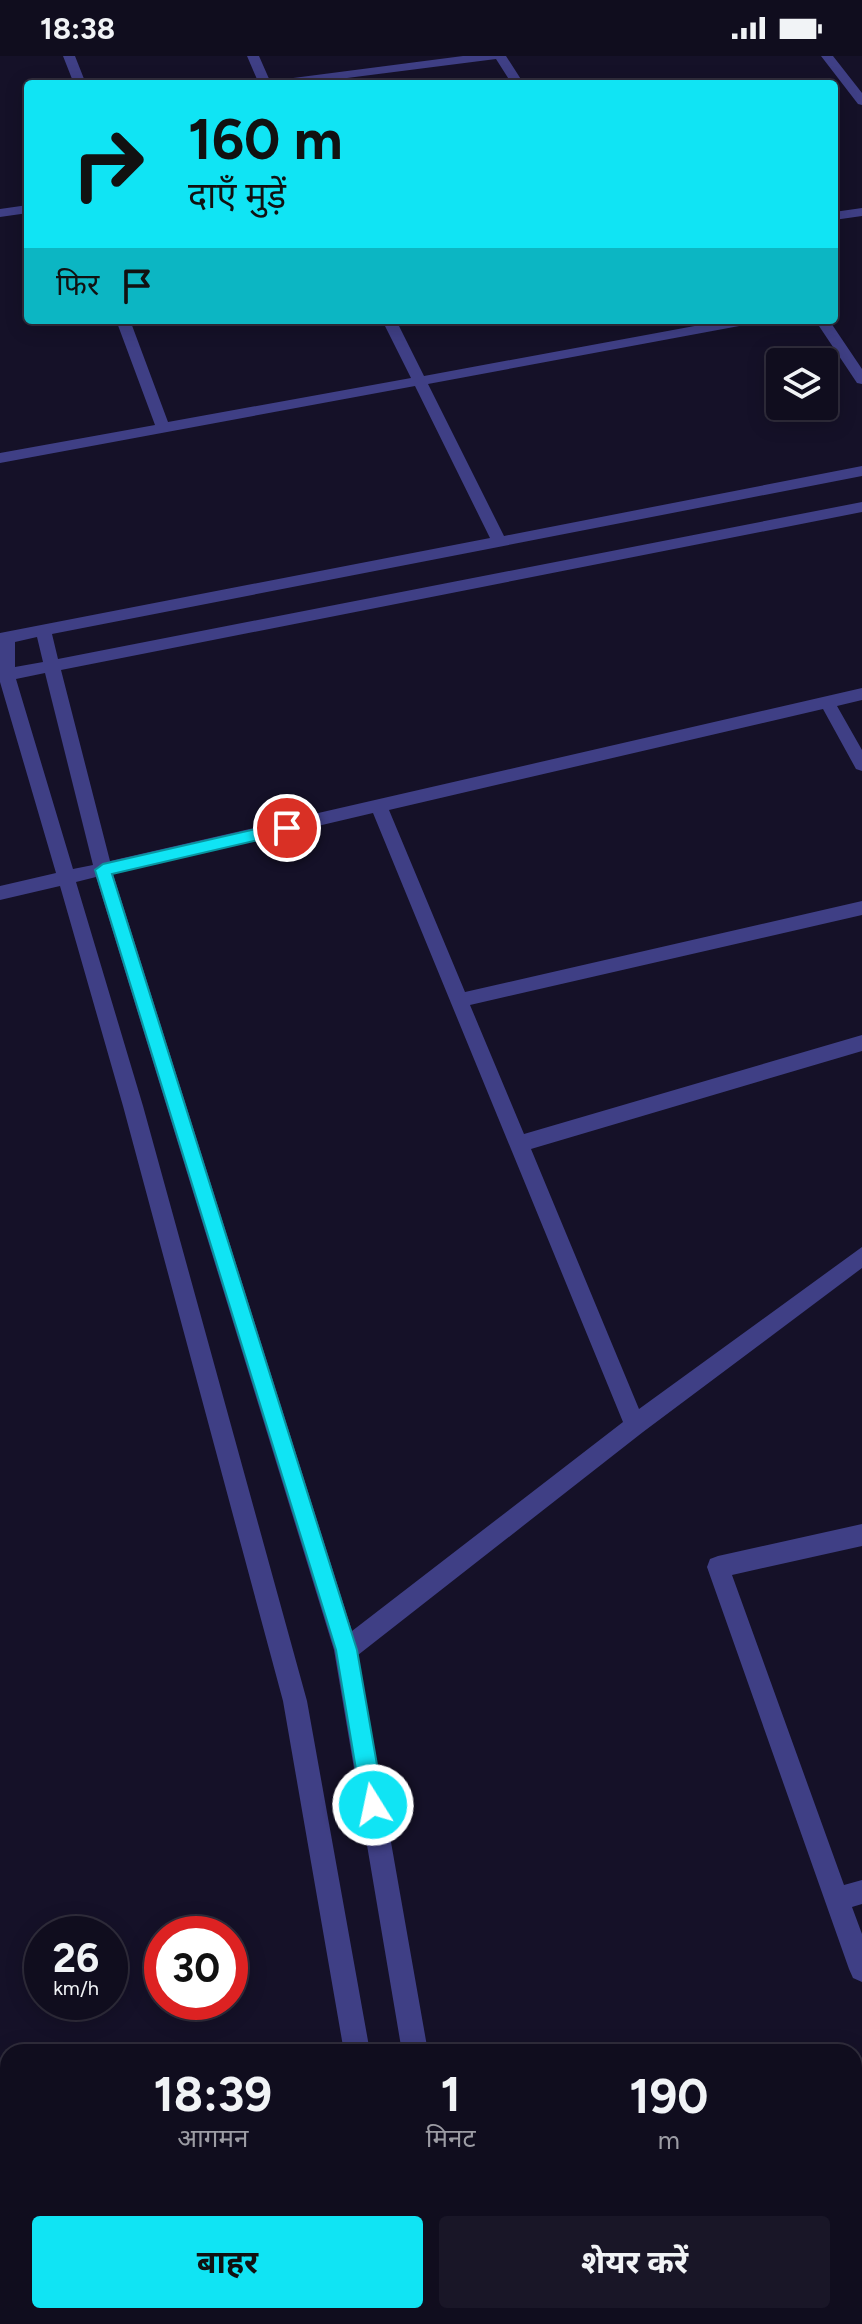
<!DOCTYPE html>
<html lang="hi">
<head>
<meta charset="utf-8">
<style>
	body { margin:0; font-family:Figtree,"Noto Sans Devanagari",sans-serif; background:#191627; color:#f1f3f6; height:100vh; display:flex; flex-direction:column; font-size:30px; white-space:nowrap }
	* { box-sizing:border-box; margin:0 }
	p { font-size:26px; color:#9c9ca4 }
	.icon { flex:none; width:44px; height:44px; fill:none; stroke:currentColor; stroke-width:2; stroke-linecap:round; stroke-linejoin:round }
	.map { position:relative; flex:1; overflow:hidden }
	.side { position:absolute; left:0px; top:1988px; width:862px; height:280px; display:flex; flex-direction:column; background:#100d1e; border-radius:24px 24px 0 0; box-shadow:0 4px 20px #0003,0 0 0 2px #302d3c }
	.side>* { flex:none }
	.guide { position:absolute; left:24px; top:24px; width:814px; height:244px; border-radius:8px; box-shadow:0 4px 20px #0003,0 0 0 2px #302d3c; background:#10e4f4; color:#111; overflow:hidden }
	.controls { position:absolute; left:766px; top:292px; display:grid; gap:16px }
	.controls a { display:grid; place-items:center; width:72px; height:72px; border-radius:8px; background:#100d1e; box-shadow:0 4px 20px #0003,0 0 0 2px #302d3c; font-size:40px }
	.speed { position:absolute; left:24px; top:1860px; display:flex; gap:16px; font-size:40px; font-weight:700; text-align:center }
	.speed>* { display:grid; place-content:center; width:104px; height:104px; border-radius:50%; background:#100d1e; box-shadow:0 4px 20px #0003,0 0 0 2px #302d3c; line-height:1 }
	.speed small { font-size:20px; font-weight:400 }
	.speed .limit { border:12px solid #d22; background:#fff; color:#111 }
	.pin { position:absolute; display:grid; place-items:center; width:68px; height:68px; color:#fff; margin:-34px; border:4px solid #fff; border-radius:50%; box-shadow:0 2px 8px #0007 }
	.me { position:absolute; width:88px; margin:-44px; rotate:350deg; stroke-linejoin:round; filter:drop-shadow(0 0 6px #0008) }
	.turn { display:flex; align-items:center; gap:28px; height:168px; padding:0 32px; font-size:36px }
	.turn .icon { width:104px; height:104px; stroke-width:2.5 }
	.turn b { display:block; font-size:56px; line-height:68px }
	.then { display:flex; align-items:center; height:76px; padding:0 32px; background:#0003; gap:16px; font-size:30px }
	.eta { display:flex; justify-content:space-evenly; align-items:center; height:136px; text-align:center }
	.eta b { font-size:48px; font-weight:700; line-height:56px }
	.primary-button { display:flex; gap:16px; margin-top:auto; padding:16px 32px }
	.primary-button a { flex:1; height:92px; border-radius:8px; background:#10e4f4; color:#111; font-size:32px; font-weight:700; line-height:92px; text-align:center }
	.primary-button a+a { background:#191627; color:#f1f3f6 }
	.status { display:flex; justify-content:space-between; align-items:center; height:56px; padding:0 40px; background:#100d1e; direction:ltr }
	.status svg { height:22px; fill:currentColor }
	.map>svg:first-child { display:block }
</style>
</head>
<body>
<div class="status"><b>18:38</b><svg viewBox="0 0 49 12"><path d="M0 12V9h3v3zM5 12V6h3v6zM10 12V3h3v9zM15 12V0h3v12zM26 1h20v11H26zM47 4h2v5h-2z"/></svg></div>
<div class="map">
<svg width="862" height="2268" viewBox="0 0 862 2268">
	<rect width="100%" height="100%" fill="#151128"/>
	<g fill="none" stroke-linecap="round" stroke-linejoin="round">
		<!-- minor -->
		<path fill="#3f3f85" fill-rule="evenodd" d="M63,0H75L86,28H74Z
			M247,0H259L270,25L463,0H506L524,28H512L496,3L300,28H259Z
			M821,0H833L862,37V49L858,48Z
			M28,149V157L0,161V153Z
			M862,152V160L834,164V156Z
			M116,264H130L168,366L411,322L382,264H396L424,320L727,264H757L750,268L428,328L504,480L862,410V420L52,578L58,603L862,446V456L61,614L110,805L862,632V644L837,650L862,694V715L856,713L823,653L389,754L465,936L862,845V859L470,949L524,1078L862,979V995L531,1093L639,1353L862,1191V1212L643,1376L358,1599L428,1996H402L334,1594L96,821L76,826L143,1050L307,1645L370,1996H344L283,1645L123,1050L60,830L0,844V830L56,817L0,626V577L490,482L415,330L0,407V397L155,369ZM37,581L43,606L15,611V586ZM45,617L93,809L73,813L16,623ZM373,757L623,1366L352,1575L113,818Z
			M815,264H829L862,313V328L857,327Z
			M862,1468V1490L732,1519L844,1829L862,1824V1848L852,1851L862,1878V1926L853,1922L849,1913L707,1511L710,1503L718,1500Z
			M390,2260H418L419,2268H391Z
			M445,2260H473L475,2268H447Z"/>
	</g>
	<!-- route -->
	<path fill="#10e4f4" stroke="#0a949f" stroke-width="2" d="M287,766L295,772L293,776L112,818L357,1594L384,1749L380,1756L373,1760L365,1756L362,1749L336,1594L95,814L103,808Z"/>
</svg>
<div class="controls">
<a><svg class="icon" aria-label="layers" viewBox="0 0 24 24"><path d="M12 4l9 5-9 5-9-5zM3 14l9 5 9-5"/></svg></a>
</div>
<div class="speed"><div>26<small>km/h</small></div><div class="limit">30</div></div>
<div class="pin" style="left:287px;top:772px;background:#d93025"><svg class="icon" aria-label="arrive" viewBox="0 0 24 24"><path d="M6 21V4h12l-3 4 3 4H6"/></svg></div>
<svg class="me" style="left:373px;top:1749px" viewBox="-20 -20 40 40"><circle r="17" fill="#10e4f4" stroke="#fff" stroke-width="3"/><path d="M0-11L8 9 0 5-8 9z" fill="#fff"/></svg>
<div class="guide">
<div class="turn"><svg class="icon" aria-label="right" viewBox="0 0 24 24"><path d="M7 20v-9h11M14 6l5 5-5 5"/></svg><div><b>160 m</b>दाएँ मुड़ें</div></div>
<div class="then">फिर<svg class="icon" aria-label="arrive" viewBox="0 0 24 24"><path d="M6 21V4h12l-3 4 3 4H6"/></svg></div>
</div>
<section class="side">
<div class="eta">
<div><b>18:39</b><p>आगमन</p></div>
<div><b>1</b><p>मिनट</p></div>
<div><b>190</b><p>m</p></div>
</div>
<div class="primary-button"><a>बाहर</a><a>शेयर करें</a></div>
</section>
</div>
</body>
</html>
